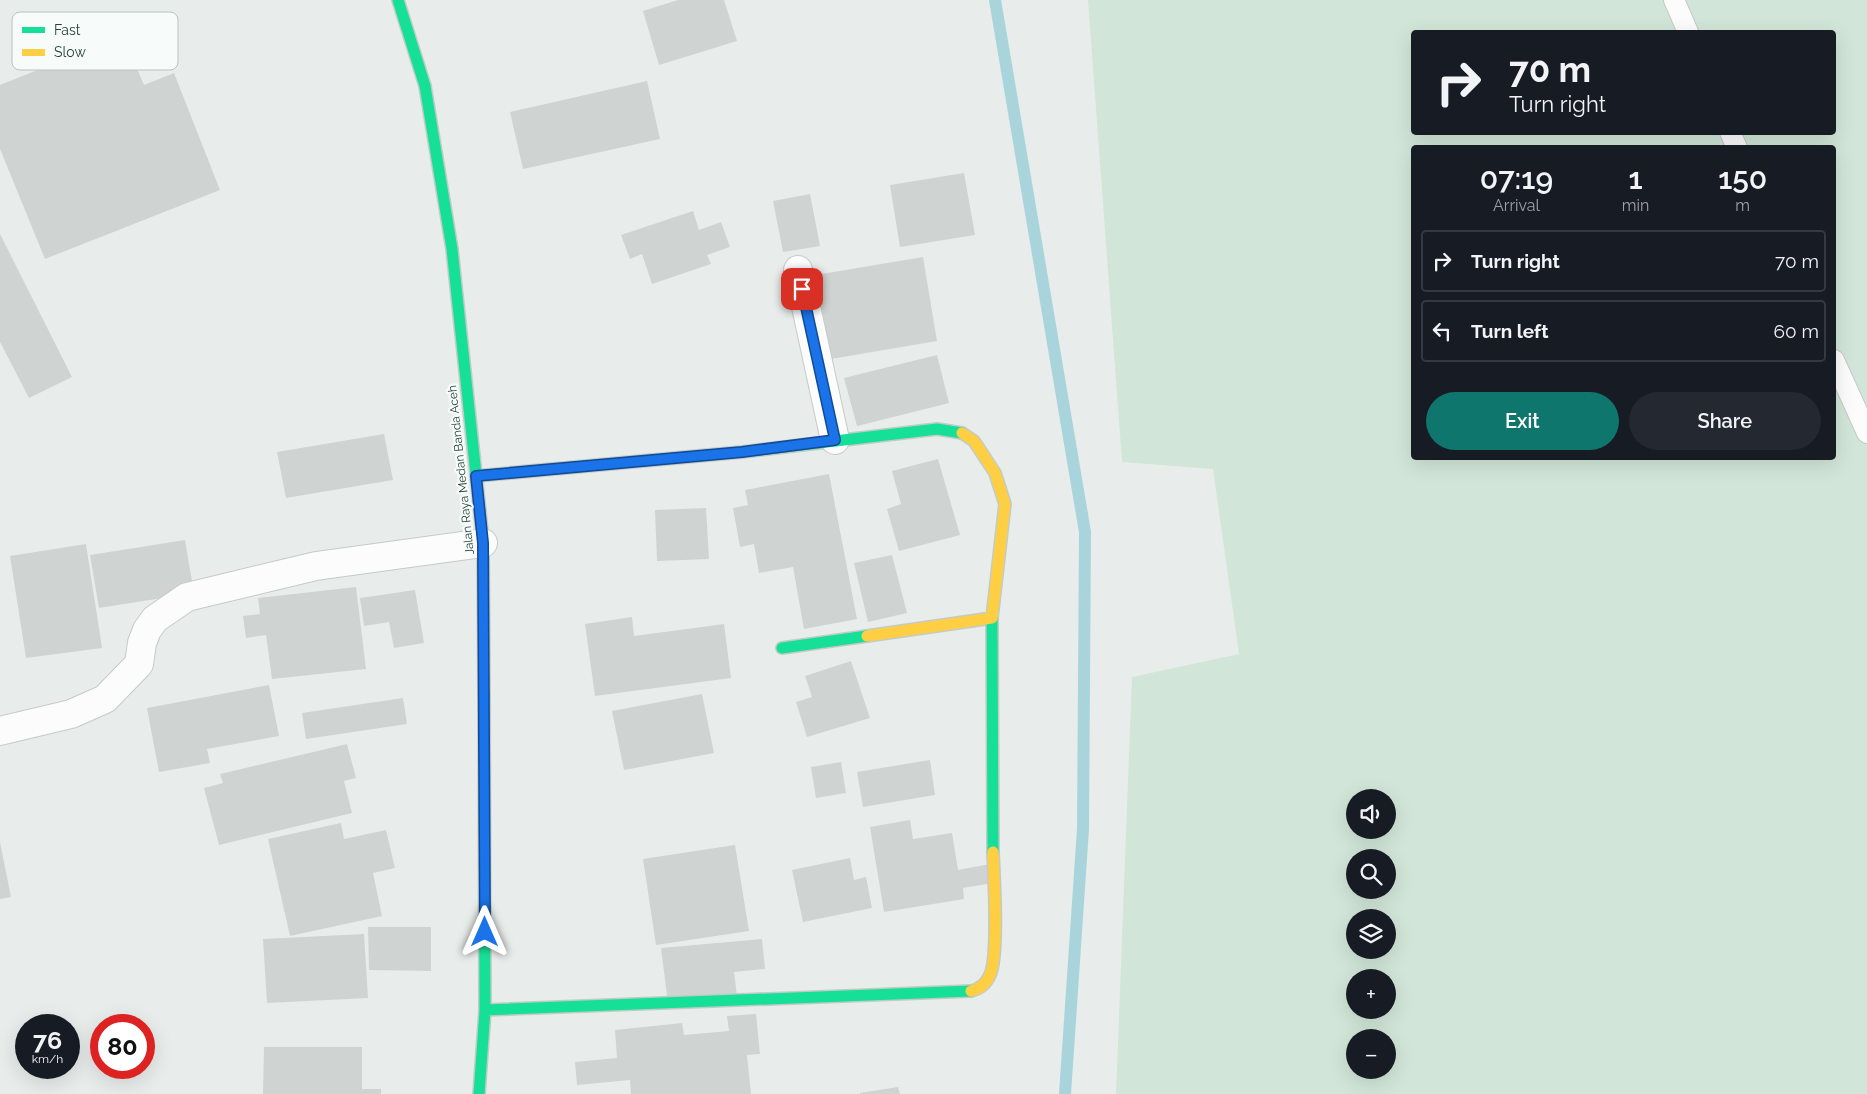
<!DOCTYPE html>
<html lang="en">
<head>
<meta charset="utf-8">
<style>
	body { margin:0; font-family:Raleway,sans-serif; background:#242831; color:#f1f3f6; height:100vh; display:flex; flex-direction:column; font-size:19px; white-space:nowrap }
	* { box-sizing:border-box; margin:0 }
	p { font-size:16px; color:#9ea1a6 }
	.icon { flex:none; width:28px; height:28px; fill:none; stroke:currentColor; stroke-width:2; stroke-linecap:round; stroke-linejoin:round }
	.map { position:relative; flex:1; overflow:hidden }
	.details { position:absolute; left:1411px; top:145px; width:425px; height:315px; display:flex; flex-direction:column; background:#171b24; border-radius:5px; box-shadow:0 5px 20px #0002 }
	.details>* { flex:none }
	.guide { position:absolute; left:1411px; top:30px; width:425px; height:105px; border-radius:5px; box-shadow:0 5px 20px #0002; background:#171b24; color:#f1f3f6; overflow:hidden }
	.buttons { position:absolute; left:1346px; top:789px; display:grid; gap:10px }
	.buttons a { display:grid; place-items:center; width:50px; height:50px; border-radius:50%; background:#171b24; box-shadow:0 5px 20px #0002; font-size:25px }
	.speed { position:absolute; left:15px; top:1014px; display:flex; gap:10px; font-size:25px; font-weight:700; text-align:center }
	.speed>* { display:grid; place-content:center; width:65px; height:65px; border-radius:50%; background:#171b24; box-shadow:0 5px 20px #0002; line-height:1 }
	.speed small { font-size:12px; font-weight:400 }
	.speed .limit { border:8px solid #d22; background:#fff; color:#111 }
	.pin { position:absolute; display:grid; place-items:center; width:42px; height:42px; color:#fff; margin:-21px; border-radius:10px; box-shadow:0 2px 8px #0006 }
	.me { position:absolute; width:55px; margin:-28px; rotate:0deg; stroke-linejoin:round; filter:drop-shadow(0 0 4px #0008) }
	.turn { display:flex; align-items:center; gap:18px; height:105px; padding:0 15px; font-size:22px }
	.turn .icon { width:65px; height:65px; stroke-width:2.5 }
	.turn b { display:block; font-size:35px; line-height:42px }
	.eta { display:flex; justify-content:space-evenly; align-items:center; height:85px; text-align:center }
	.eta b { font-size:30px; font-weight:600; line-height:35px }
	.primary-button { display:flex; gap:10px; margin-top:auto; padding:10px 15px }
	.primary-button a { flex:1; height:58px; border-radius:30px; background:#0f766e; color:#fff; font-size:20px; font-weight:600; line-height:58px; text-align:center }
	.primary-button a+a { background:#242831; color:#f1f3f6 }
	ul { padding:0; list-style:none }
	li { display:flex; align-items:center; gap:15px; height:62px; margin:0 10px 8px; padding:0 5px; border:2px solid #363941; border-radius:5px }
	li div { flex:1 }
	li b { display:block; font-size:19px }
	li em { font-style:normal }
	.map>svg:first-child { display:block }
</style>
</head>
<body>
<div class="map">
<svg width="1867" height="1094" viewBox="0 0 1867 1094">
	<rect width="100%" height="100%" fill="#e8edeb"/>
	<!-- green -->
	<path fill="#d1e6d8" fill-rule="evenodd" d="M1088,0H1867V1094H1116L1132,677L1239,654L1213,469L1122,462ZM1414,32H1834V132H1414ZM1414,148H1834V458H1414ZM1355,798H1388V830H1355ZM1355,858H1388V890H1355ZM1355,918H1388V950H1355ZM1355,978H1388V1010H1355ZM1355,1038H1388V1070H1355Z"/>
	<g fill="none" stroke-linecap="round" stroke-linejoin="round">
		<!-- stream -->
		<path stroke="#a9d4db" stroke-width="12" d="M995,0L1085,532L1083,829L1065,1094"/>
	</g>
	<!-- building -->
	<path fill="#cfd4d2" d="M678,0H724L737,41L659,65L643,11Z
		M123,36L144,85L174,73L220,190L45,259L0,149V85Z
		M647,81L660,139L523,169L510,112Z
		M964,173L975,235L900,247L890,185Z
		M810,194L820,246L783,252L773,201Z
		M693,211L699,230L721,222L730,247L707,255L711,264L652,284L642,254L630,259L621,235Z
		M0,234L72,377L29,398L0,342Z
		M923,257L937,341L831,359L816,275Z
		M937,355L949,403L857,426L844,378Z
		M384,434L393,480L286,498L277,452Z
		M938,459L960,535L899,551L887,509L901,504L892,471Z
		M829,474L857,619L804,629L793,567L759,573L754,544L740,547L733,508L748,505L745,490Z
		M706,508L709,559L657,561L655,510Z
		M185,540L194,593L99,608L90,555Z
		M86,544L102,648L26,658L10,556Z
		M892,555L907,613L868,622L854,563Z
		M356,587L366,669L272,679L266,635L246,638L243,616L260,614L258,598Z
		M415,590L424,643L394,648L389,622L364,626L360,598Z
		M632,617L634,636L724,624L731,678L595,696L585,624Z
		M851,661L870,718L807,737L796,702L812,697L805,676Z
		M269,685L279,736L207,749L210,763L159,772L147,708Z
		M702,694L714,753L624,770L612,711Z
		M403,698L407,724L306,739L302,713Z
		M347,744L356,778L344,781L352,813L219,845L204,788L223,783L220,774Z
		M930,760L935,795L863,807L857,772Z
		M841,762L846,793L816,798L811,767Z
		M910,820L913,839L952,833L958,870L990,864L993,883L963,888L964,899L884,912L870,827Z
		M341,823L344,839L386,830L395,868L373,873L382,916L290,936L268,839Z
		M0,842L11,897L0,899Z
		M735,845L749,931L656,945L643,859Z
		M850,858L854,880L866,877L872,908L803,922L792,870Z
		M368,927H431V971L369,970Z
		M364,934L368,998L267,1003L263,939Z
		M762,939L765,969L734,972L737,996L668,1003L661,948Z
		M756,1014L760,1054L747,1055L751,1094H631L630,1080L577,1085L575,1062L617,1058L615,1030L682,1023L684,1035L729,1031L727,1016Z
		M264,1047H362V1089H381V1094H263Z
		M898,1087L900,1094H860V1093Z"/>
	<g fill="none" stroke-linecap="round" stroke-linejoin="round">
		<defs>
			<path id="lane" d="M1674,0L1688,32
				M1730,132L1737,148
				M1834,360L1867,433"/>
			<path id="street" d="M798,270L835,440
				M0,731L71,714L105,699L139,664L142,643L147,630L155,619L187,597L316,566L483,543"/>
			<path id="fast" d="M398,0L425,86L452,249L480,512
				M476,476L742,452L937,429L962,433
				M992,618L993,852
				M782,648L867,636
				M485,1010L971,991
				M479,1094L485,1010L484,692"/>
			<path id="slow" d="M480,512L483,543L484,692
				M867,636L992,618L1005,504L995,473L974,441L962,433
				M971,991C980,989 986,984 990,975C999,955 994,878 993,852"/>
		</defs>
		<!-- lane casing -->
		<use href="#lane" stroke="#c5cac8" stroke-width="22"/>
		<!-- street casing -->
		<use href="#street" stroke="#c5cac8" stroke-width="30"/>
		<!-- fast casing -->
		<use href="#fast" stroke="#c3cbc8" stroke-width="14"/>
		<!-- slow casing -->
		<use href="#slow" stroke="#c3cbc8" stroke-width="14"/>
		<!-- lane -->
		<use href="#lane" stroke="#fcfcfc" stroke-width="20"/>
		<!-- street -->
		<use href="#street" stroke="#fcfcfc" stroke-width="28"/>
		<!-- fast -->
		<use href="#fast" stroke="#16e098" stroke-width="11"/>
		<!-- slow -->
		<use href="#slow" stroke="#ffcf43" stroke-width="11"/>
	</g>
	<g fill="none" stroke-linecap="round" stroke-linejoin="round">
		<defs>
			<path id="route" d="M485,932L483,543L476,476L742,452L835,440L802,289"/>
		</defs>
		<!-- route casing -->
		<use href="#route" stroke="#114b97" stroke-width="12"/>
		<!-- route -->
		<use href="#route" stroke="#1a73e8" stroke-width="9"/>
	</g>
	<g text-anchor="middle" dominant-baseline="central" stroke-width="4.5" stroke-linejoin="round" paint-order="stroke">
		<!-- street labels -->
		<g font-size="12" fill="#24423a" stroke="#f7fbf9">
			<text transform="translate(461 470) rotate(-96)">Jalan Raya Medan Banda Aceh</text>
		</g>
	</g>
	<!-- legend -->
	<rect x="12" y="12" width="166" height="58" rx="8" fill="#f7fbf9" stroke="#b8c4c0" stroke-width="1"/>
	<rect x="22" y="27" width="23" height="6" fill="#16e098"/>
	<rect x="22" y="49" width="23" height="7" fill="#ffcf43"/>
	<g font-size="14" fill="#24423a">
		<text x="54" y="35">Fast</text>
		<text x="54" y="57">Slow</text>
	</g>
</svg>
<div class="buttons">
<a><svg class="icon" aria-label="sound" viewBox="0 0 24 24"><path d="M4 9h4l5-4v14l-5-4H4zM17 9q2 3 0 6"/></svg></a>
<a><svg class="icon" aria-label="search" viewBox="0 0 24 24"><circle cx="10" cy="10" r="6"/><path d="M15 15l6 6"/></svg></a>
<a><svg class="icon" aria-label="layers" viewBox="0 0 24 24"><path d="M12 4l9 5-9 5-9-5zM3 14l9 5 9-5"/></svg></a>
<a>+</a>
<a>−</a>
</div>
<div class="speed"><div>76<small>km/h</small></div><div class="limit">80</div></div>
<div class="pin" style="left:802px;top:289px;background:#d93025"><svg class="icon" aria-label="arrive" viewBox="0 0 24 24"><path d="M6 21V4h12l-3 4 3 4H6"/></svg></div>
<svg class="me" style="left:485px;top:932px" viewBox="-20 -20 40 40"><path d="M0-17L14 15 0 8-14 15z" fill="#1a73e8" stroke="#fff" stroke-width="4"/></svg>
<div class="guide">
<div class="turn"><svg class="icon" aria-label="right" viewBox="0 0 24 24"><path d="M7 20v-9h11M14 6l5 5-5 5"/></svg><div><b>70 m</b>Turn right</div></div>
</div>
<section class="details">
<div class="eta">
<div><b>07:19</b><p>Arrival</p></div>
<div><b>1</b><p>min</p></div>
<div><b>150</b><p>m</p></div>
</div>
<ul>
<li><svg class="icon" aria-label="right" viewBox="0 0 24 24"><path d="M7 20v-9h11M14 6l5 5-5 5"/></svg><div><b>Turn right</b></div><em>70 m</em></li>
<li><svg class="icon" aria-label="left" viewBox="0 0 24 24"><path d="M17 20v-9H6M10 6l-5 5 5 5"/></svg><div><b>Turn left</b></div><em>60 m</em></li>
</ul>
<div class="primary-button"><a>Exit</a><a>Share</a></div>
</section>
</div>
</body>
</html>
